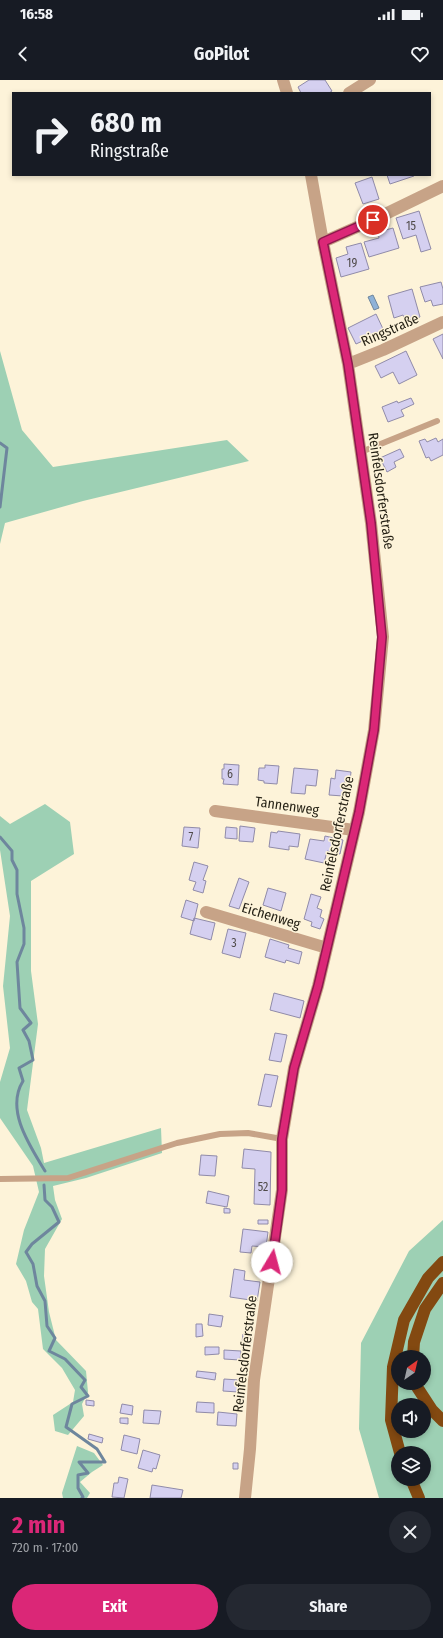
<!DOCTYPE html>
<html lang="en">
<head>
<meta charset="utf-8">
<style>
	body { margin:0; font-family:"Fira Sans Condensed",sans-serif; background:#242831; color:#f1f3f6; height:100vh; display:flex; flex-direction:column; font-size:15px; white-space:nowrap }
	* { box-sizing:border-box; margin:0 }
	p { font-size:13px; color:#9ea1a6 }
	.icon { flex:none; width:22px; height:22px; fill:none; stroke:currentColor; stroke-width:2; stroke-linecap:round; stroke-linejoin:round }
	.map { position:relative; height:1418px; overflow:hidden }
	.sheet { display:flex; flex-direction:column; background:#171b24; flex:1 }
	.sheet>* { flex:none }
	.banner { position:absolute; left:12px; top:12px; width:419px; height:84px; border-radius:0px; box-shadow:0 2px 6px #0003; background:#171b24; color:#f1f3f6; overflow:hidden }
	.needle { width:26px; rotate:34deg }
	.tools { position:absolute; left:391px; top:1270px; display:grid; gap:8px }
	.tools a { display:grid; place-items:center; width:40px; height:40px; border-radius:50%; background:#171b24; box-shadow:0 2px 6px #0003; font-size:20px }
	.pin { position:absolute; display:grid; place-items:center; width:34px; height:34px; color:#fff; margin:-17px; border:2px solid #fff; border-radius:50%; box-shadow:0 1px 4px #0007 }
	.me { position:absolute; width:44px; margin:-22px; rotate:8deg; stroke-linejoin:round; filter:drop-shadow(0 0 3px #0008) }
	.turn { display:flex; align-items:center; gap:14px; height:84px; padding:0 12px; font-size:18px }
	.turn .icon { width:52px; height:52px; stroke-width:2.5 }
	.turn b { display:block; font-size:28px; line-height:34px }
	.round { display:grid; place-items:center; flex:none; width:42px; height:42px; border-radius:21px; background:#242831 }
	.overview { display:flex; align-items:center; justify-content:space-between; height:68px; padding:0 12px }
	h1 { font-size:24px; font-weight:700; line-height:30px; color:#db2777 }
	.action { display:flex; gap:8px; margin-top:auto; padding:8px 12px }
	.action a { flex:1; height:46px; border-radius:24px; background:#db2777; color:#fff; font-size:16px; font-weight:700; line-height:46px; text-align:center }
	.action a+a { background:#242831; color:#f1f3f6 }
	.status { display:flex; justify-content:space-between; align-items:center; height:28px; padding:0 20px; background:#171b24; direction:ltr }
	.status svg { height:11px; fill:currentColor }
	header { display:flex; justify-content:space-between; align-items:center; height:52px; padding:0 12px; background:#171b24; font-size:18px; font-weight:700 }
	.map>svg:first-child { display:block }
</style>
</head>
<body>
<div class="status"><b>16:58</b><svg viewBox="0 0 49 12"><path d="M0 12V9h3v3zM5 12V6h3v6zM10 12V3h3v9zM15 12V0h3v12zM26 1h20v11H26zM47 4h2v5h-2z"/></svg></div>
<header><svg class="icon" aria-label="back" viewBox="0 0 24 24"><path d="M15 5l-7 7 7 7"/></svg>GoPilot<svg class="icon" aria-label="heart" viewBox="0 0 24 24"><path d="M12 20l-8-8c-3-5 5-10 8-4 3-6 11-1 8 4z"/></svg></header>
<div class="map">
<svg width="443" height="1418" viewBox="0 0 443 1418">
	<rect width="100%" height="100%" fill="#fdf3d9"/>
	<!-- green -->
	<path fill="#9dd0b4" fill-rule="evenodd" d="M0,271L22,350L53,387L227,360L249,381L83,421L5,443L0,464Z
		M45,724L70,742L74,774L31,801V891L38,944L27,1030L41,1068L44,1083L161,1048L162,1073L86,1098L53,1106L55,1120L62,1139L45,1169L44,1196L49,1232L56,1260L86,1291L88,1312L82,1324L84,1336L68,1355L55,1351L53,1335L73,1322L75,1310L62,1288L43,1269L38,1229L32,1222L26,1201L16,1184L24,1150L39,1112L33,1086L0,1038V1002L10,968L3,906L10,836L0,770V736L10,744Z
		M443,1140V1418H379L359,1349L361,1263L409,1171ZM398,1277H424V1303H398ZM398,1325H424V1351H398ZM398,1373H424V1399H398Z
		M77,1366L94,1373L103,1385L92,1392L80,1402L90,1413L87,1418H63L62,1413Z"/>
	<!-- water -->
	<path fill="#8eb2d8" stroke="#6e869d" d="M373,215L379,228L374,230L368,217Z"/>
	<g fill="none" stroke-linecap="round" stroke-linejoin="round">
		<!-- stream -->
		<path stroke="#6e869d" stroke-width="3" d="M0,363L7,368L0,427
			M0,757L12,771V780L17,790V814L24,848V864L17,882L20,928L31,943L23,950L29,961L33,980L19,988L23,1001C5,1030 30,1066 45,1091
			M44,1105L45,1120L52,1127L59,1142L32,1164L26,1172L33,1184L37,1206L45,1221L47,1246L55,1258L49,1271L65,1279L85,1300L81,1307L88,1316L72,1324L66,1347L97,1369L105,1382H79L88,1393L78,1395V1408L83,1417L82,1418"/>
	</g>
	<!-- building -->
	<path fill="#d5d0f0" stroke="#908ba9" d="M309,0H325L332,11L329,13H301L298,7Z
		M387,95H413L414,96L390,104Z
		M372,97L379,119L363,124L355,103Z
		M419,131L431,169L421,172L416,155L403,159L396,138Z
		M393,148L399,168L369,177L364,162L379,158L378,152Z
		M361,163L369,189L341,197L336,178L348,174L346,167Z
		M441,202L443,209V224L433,226L431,220L425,222L420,207Z
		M412,209L420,237L405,241L403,235L394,238L388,216Z
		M376,234L384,251L356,264L348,248Z
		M443,254V279L433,259Z
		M406,271L417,295L399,304L393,292L381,298L375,286Z
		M411,318L414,324L401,330L404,336L388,342L382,327L397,321L398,323Z
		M436,358L438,362L443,359V375L431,381L429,377L426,378L419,361L425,359L427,362Z
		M400,369L404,377L394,382L396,387L387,392L380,378Z
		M224,684L239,685L238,705L223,704L224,699H222V689H224Z
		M265,685L279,686L277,704L264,703V701L258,700L259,688H265Z
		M294,688L318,690L316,706L306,705L305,714L291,713Z
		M336,690L351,692L350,701H345L343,716L329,715L331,698L335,699Z
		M240,746L255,748L253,762L239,761Z
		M184,747L200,748L198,768L182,766Z
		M226,747L237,748V759L225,758Z
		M278,751L300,754L298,767L289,766V770L269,767L271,752L277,753Z
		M325,756L343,760L340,774L327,771L324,783L305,779L310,759L324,761Z
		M194,782L208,786L203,800L206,801L203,813L193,810L196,802L189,800Z
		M239,798L249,802L239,829L229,826Z
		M268,808L286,813L281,831L263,825Z
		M311,814L321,817L317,828L322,830L320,837L324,839L320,849L311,846L312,842L304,839Z
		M186,820L198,824L194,841L181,837Z
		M194,838L215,843L211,860L190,854Z
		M228,849L246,853L240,878L222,873Z
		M270,859L289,865L288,868L302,872L299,884L286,880L285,883L265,877Z
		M274,913L304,921L300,938L270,930Z
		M275,953L287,955L281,982L269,980Z
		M265,994L278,996L271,1027L258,1025Z
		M244,1069L271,1072L270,1125L254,1124L255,1089L242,1088Z
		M201,1075L217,1076L215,1096L199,1095Z
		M208,1111L229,1116L227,1127L206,1123Z
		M224,1128L230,1129V1133H224Z
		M258,1140H268V1144H258Z
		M243,1149L268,1152L266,1167L252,1166L251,1173L240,1172Z
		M260,1179L265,1180L264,1186L259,1185Z
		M234,1189L245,1191L244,1200L260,1202L257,1221L230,1217Z
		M209,1234L223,1236L221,1247L208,1245Z
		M196,1244H202L203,1256L196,1257Z
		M243,1254L252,1256L251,1263L242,1262Z
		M205,1267H219V1274L205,1275Z
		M224,1270L241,1271L240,1280L224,1279Z
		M197,1291L216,1293L215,1300L196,1297Z
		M224,1299L239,1300L238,1312L223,1311Z
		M86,1320L94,1321V1326L86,1325Z
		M197,1322L214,1323V1333L196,1332Z
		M122,1324L133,1326L132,1335L120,1333Z
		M144,1330L161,1331L159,1344L143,1343Z
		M218,1332L237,1334L236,1346L217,1345Z
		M120,1338H128V1344L120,1343Z
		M89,1354L103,1358L102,1363L88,1359Z
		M124,1355L140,1359L137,1374L121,1370Z
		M143,1370L160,1375L156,1389L153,1388L152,1392L138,1388Z
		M233,1383H238V1389H233Z
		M119,1397L128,1399L124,1418L112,1417L114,1403H118Z
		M152,1405L183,1410L181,1418H150Z"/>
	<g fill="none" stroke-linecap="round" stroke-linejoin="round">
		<!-- lane -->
		<path stroke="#c7a387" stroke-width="6" d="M361,372L437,341
			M0,1099L68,1098L177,1063L220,1054L248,1053L282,1059"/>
		<!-- street -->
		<path stroke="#c7a387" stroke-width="12" d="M283,0L287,13
			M349,13L370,0
			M323,162L373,140L443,106
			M348,284L383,270L443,242
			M215,731L354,750
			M206,832L327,868
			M245,1418L250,1369L254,1300L282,1110V1059L294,988L318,906L359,732L374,650L383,557L371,443L348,284L323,162L311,95"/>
		<!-- highway -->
		<path stroke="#834911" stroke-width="12" d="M413,1277L414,1262L425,1229L443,1203
			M416,1303L417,1307L432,1330L443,1341
			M400,1373L391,1340L393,1287L404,1240L428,1198L443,1182
			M411,1399L419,1418"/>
	</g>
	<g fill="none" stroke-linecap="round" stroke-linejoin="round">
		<defs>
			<path id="route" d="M272,1182L282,1110V1059L294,988L318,906L359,732L374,650L382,557L371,443L348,284L323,162L373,140"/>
		</defs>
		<!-- route casing -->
		<use href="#route" stroke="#8e194d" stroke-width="10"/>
		<!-- route -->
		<use href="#route" stroke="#db2777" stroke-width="7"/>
	</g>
	<g text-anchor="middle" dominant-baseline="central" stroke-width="3" stroke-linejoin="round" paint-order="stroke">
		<!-- number labels -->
		<g font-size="12" fill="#504b4a">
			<text x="411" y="146">15</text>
			<text x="352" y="183">19</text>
			<text x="230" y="694">6</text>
			<text x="191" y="757">7</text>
			<text x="234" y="863">3</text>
			<text x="263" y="1107">52</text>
		</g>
		<!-- street labels -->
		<g font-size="14" fill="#231f13" stroke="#fdf3d9">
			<text transform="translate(390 250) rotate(-24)">Ringstraße</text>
			<text transform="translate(381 411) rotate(82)">Reinfelsdorferstraße</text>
			<text transform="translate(287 726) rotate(8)">Tannenweg</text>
			<text transform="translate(337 754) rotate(-78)">Reinfelsdorferstraße</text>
			<text transform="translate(271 836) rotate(17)">Eichenweg</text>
			<text transform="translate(245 1274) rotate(-83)">Reinfelsdorferstraße</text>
		</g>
	</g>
</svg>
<div class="tools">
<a><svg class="needle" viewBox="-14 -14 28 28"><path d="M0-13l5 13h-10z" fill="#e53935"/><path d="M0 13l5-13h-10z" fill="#9ea1a6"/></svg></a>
<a><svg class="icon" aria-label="sound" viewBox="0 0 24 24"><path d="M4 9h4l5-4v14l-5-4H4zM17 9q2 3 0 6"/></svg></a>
<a><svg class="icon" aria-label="layers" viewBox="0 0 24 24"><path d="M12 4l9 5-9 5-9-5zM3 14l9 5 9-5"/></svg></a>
</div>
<div class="pin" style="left:373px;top:140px;background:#d93025"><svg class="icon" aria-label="arrive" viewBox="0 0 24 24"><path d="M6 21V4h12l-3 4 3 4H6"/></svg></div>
<svg class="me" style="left:272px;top:1182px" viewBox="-20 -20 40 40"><circle r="19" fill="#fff"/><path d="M0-13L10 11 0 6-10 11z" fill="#db2777"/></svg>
<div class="banner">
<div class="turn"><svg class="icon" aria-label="right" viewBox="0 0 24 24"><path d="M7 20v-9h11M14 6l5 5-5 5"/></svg><div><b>680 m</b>Ringstraße</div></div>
</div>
</div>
<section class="sheet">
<div class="overview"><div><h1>2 min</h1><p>720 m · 17:00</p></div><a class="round"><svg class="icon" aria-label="close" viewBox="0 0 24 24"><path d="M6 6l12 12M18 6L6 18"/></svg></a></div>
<div class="action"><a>Exit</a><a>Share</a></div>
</section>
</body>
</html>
